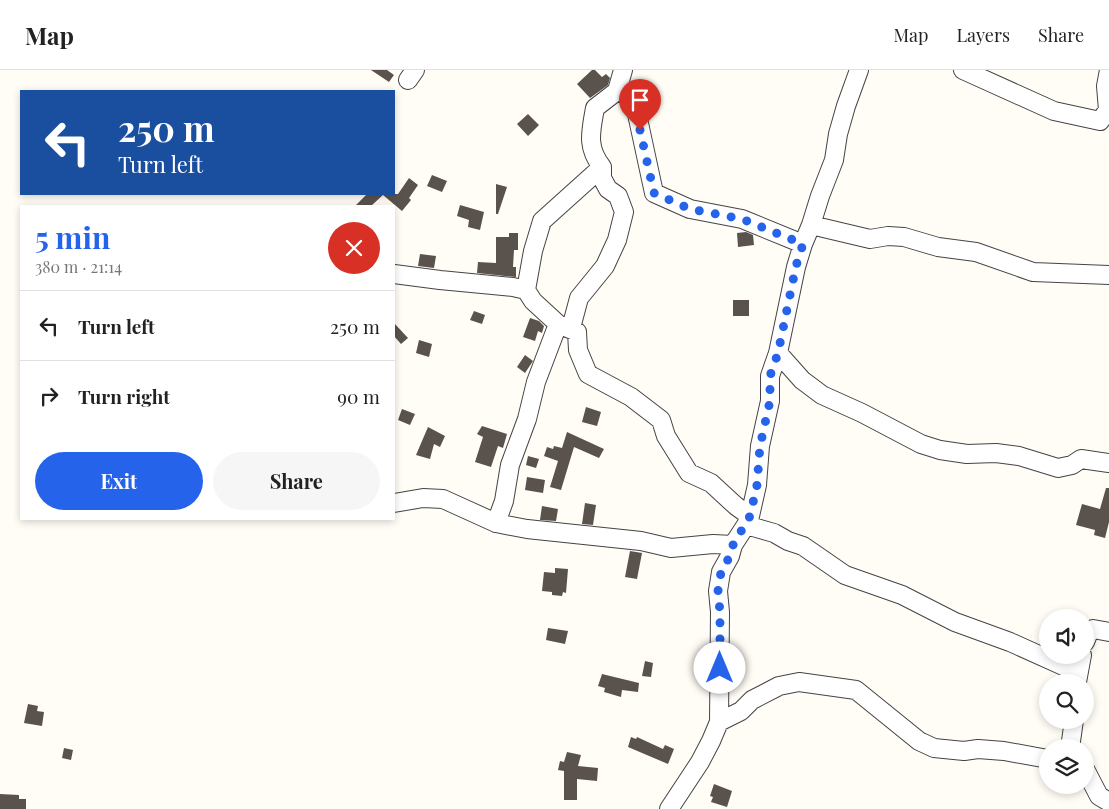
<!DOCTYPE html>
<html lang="en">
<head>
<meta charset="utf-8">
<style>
	body { margin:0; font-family:"Playfair Display",serif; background:#f6f6f6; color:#222; height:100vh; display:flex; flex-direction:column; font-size:19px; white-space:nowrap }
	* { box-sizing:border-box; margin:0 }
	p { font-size:16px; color:#767676 }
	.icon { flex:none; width:28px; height:28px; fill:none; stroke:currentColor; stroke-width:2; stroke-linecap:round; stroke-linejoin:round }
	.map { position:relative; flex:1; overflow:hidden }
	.panel { position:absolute; left:20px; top:135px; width:375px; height:315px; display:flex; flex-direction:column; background:#fff; border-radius:0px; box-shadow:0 2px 8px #0003 }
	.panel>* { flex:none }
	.banner { position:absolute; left:20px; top:20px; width:375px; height:105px; border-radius:0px; box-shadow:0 2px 8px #0003; background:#1a4fa0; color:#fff; overflow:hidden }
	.controls { position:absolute; left:1039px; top:539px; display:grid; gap:10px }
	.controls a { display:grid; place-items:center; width:55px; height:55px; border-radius:50%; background:#fff; box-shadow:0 2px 8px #0003; font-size:25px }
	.pin { position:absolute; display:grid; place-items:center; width:42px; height:42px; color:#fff; margin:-51px -21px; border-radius:50% 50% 50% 0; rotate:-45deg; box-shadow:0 0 5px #0007 }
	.pin .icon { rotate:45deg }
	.me { position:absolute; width:55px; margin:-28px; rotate:0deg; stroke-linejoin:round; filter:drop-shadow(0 0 4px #0008) }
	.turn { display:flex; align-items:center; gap:18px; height:105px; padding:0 15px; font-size:22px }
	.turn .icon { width:65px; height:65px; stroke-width:2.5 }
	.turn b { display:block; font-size:35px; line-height:42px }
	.round { display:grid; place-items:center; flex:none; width:52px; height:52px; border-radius:26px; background:#f6f6f6 }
	.head { display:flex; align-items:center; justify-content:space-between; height:85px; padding:0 15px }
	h1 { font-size:30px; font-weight:700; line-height:38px; color:#2563eb }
	.action { display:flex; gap:10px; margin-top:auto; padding:10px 15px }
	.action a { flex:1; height:58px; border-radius:30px; background:#2563eb; color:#fff; font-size:20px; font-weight:700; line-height:58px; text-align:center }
	.action a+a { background:#f6f6f6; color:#222 }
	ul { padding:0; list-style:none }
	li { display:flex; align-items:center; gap:15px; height:70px; padding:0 15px; border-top:1px solid #e0e0e0 }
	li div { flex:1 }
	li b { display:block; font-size:19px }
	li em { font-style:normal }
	header { display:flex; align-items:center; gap:30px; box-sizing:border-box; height:70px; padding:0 25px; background:#fff; border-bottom:1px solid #e0e0e0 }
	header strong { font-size:24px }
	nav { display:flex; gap:28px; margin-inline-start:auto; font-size:18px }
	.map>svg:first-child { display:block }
</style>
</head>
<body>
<header>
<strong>Map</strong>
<nav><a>Map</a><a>Layers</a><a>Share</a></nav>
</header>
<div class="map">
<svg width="1109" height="739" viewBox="0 0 1109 739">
	<rect width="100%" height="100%" fill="#fffdf5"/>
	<!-- building -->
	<path fill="#5a524d" d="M371,0H387L394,5L389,12Z
		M592,0H595L602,7L606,4L610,8L608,15L590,28L577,14Z
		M528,44L539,55L528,66L517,54Z
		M432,105L447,111L442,122L427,116Z
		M409,108L418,115L409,128L411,130L402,141L383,125L371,136H355L367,124H398Z
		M496,114L507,117L498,144H496Z
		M460,135L484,142L480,160L468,157L469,150L457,146Z
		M746,162L753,165L754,175L738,177L737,163Z
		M509,163H518V180H514L513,197H516V207L477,203L478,192L496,193V167H509Z
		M420,184L436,186L434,198L418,196Z
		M733,230H749V246H733Z
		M474,241L485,245L482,254L470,250Z
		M530,248L539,251L544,256L542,263L538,261L535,271L523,267Z
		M394,253L408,268L401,274L394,266Z
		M419,270L432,274L429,287L416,283Z
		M525,285L533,291L525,303L517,297Z
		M586,337L601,342L597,356L582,352Z
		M402,339L415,344L410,355L398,350Z
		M482,356L507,364L503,378L498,376L491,397L475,392L483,367L477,364Z
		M428,357L445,366L440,377L434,374L430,389L416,385Z
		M567,362L604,379L599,388L574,377L561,420L550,417L558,391L544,386L547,377L553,379L554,376L562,378Z
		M528,386L539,389L536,398L526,395Z
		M527,407L545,410L543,423L525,420Z
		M1106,418H1109V452L1105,468L1094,465L1095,460L1076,455L1082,434L1100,439Z
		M585,433L596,435L593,455L582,454Z
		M542,436L558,439L556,451L540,450Z
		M630,481L642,483L637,509L625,507Z
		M555,498L568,499L566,523L563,522L562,526L552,525V522L542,521L544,502L555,503Z
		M548,558L568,561L565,574L546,570Z
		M645,591L653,593L651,607L642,606Z
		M602,604L639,613L638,622L622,620L621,627L604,622L605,618L598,616Z
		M28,634L38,636L37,641L44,642L42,656L24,653Z
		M631,667L636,669L637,667L663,679L665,675L674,679L668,694L628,677Z
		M64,678L73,680L71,690L62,688Z
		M567,682L581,685L578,696L598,698L597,711L577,709V730H564V701L558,700L560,691L564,692Z
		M714,714L732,721L727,737L711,732L713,727L710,726Z
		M0,724L19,725V729H26V739H0Z"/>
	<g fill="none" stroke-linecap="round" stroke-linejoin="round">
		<defs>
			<path id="minor" d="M963,0L1054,41L1100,51L1108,40L1106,16L1109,0
				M408,10L415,0
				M620,13L637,44L654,123L690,139L742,149L803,174
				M811,155L870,169L888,166L904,167L938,177L976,182L1033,202L1109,205
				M394,204L440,210L513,217L526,220L533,181L542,151L602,97
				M526,220L533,231L558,254
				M571,258L579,228L605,196L617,170L624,142L618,126L608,119L602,108V97C586,77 591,61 595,38L617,21L623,0
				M778,283L802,310L822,325L862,343L921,374L940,380L967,384L996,383L1019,386L1058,398L1072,395L1081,389L1109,393
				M394,433L423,428L443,429L496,453L527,459L641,471L671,478L713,474L733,475
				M496,453L504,431L510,395L527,349L536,312L558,254L577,262L578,280L588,304L631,327L661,350L666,366L689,403L711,413L736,436L750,446
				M746,455L774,463L788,471L803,476L845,505L902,525L955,552L1010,572L1070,599L1078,604
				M1085,572L1089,562L1093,559L1109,562
				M1077,612L1082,585
				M719,652L741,641L752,630L779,616L799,612L856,620L919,671L934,678L964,681L978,679L1004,681L1048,689
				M1070,678L1074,650
				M1085,699L1099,726L1109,732
				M669,739L700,692L711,671L719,652L720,542L718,521L721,502L730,486L733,475L746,455L750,446L757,415L760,376L770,331V306L778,283L796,197L803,174L811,155L820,126L834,90L838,64L846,36L859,0"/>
		</defs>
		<!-- minor casing -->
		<use href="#minor" stroke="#444" stroke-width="20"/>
		<!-- minor -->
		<use href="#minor" stroke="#fff" stroke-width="18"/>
	</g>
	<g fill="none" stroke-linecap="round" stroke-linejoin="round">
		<!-- route -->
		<path stroke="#2563eb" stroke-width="9" stroke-dasharray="0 16.2" d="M640,60L654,123L690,139L742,149L803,174L796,196L778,283L770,306V331L760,376L757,415L750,446L733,475L730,486L721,502L718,521L720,542V598"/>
	</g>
</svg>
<div class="controls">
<a><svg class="icon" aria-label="sound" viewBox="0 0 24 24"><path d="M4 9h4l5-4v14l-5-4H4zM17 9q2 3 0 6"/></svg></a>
<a><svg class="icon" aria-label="search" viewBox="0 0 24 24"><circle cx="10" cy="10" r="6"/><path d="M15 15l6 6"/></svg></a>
<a><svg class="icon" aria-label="layers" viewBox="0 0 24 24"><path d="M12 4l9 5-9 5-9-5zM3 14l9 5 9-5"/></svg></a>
</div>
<div class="pin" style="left:640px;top:60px;background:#d93025"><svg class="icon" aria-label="arrive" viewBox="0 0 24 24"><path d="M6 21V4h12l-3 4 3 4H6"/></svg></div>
<svg class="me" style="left:720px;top:598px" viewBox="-20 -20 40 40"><circle r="19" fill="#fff"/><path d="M0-13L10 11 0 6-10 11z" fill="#2563eb"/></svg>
<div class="banner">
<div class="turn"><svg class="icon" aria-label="left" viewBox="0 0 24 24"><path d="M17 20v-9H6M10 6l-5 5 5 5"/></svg><div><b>250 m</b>Turn left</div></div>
</div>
<section class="panel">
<div class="head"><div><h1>5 min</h1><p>380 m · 21:14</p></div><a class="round" style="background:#d93025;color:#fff"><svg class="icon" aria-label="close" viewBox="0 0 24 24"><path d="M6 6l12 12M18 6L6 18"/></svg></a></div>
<ul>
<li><svg class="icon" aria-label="left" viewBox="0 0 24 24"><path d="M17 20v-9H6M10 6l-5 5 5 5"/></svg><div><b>Turn left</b></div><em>250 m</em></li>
<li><svg class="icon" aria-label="right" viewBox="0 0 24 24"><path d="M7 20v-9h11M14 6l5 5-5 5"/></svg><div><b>Turn right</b></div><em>90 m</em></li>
</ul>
<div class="action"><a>Exit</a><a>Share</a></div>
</section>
</div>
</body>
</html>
